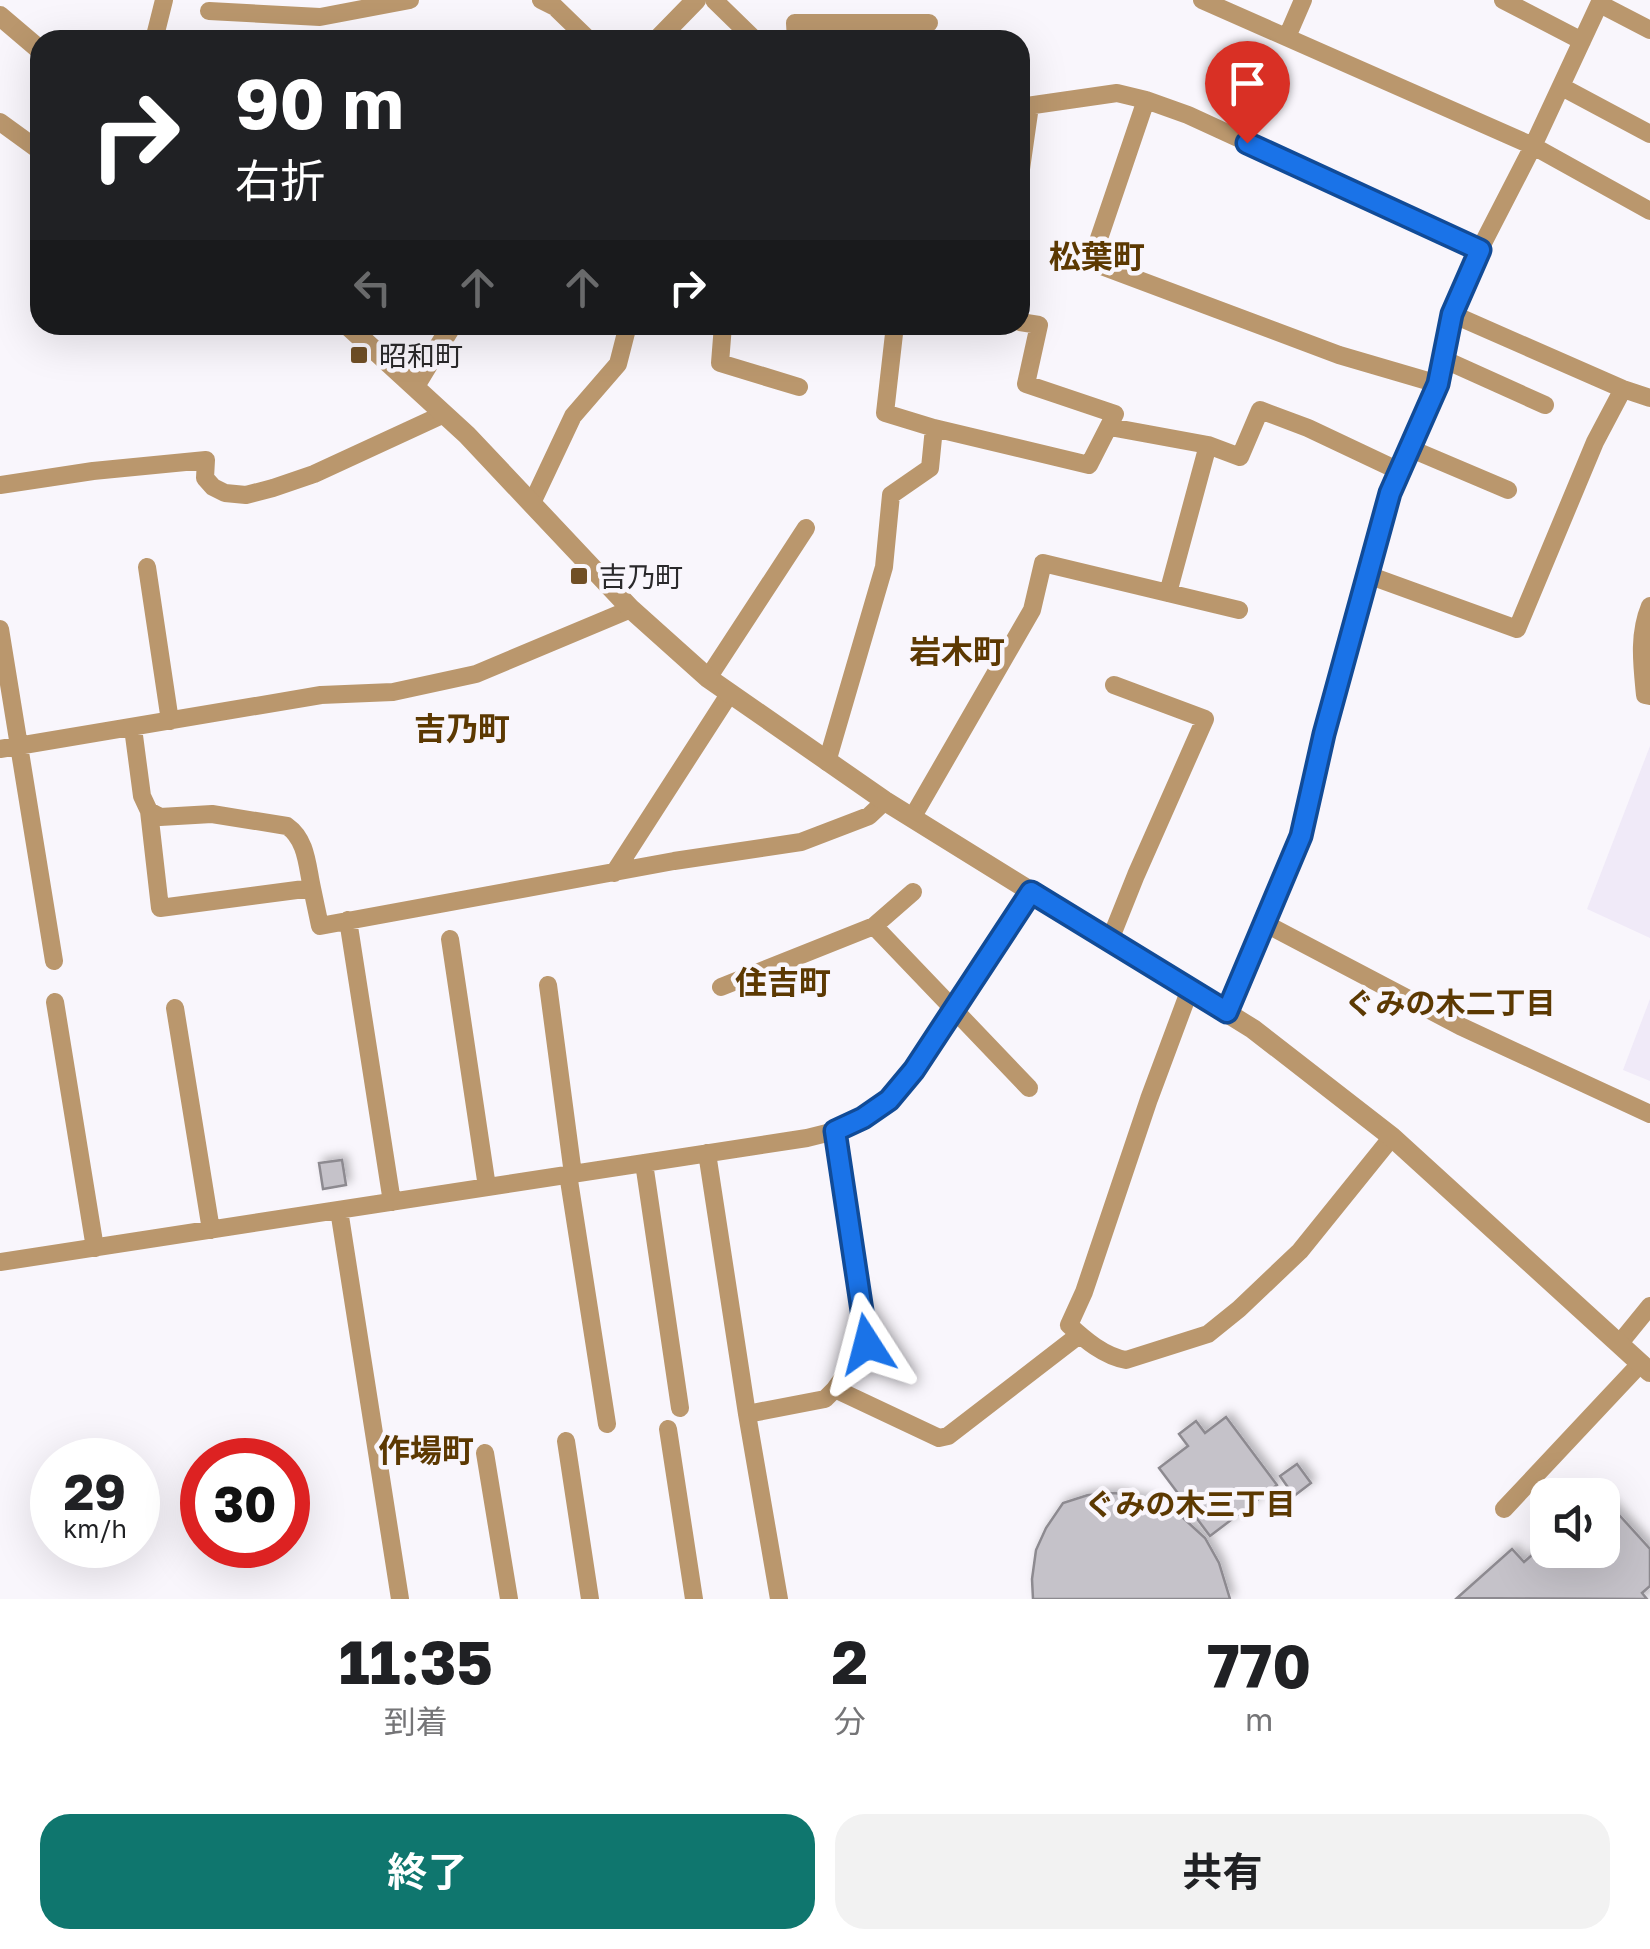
<!DOCTYPE html>
<html lang="ja">
<head>
<meta charset="utf-8">
<style>
	body { margin:0; font-family:"Golos Text","Noto Sans JP",sans-serif; background:#f2f2f2; color:#202124; height:100vh; display:flex; flex-direction:column; font-size:38px; white-space:nowrap }
	* { box-sizing:border-box; margin:0 }
	p { font-size:32px; color:#757577 }
	.icon { flex:none; width:55px; height:55px; fill:none; stroke:currentColor; stroke-width:2; stroke-linecap:round; stroke-linejoin:round }
	.map { position:relative; height:1599px; overflow:hidden }
	.drawer { display:flex; flex-direction:column; background:#fff; flex:1 }
	.drawer>* { flex:none }
	.top-card { position:absolute; left:30px; top:30px; width:1000px; height:305px; border-radius:30px; box-shadow:0 10px 40px #0002; background:#202124; color:#fff; overflow:hidden }
	.buttons { position:absolute; left:1530px; top:1478px; display:grid; gap:20px }
	.buttons a { display:grid; place-items:center; width:90px; height:90px; border-radius:20px; background:#fff; box-shadow:0 10px 40px #0002; font-size:50px }
	.speed { position:absolute; left:30px; top:1438px; display:flex; gap:20px; font-size:50px; font-weight:700; text-align:center }
	.speed>* { display:grid; place-content:center; width:130px; height:130px; border-radius:50%; background:#fff; box-shadow:0 10px 40px #0002; line-height:1 }
	.speed small { font-size:25px; font-weight:400 }
	.speed .limit { border:15px solid #d22; background:#fff; color:#111 }
	.pin { position:absolute; display:grid; place-items:center; width:85px; height:85px; color:#fff; margin:-102px -42px; border-radius:50% 50% 50% 0; rotate:-45deg; box-shadow:0 0 10px #0007 }
	.pin .icon { rotate:45deg }
	.me { position:absolute; width:110px; margin:-55px; rotate:351deg; stroke-linejoin:round; filter:drop-shadow(0 0 8px #0008) }
	.turn { display:flex; align-items:center; gap:35px; height:210px; padding:0 40px; font-size:45px }
	.turn .icon { width:130px; height:130px; stroke-width:2.5 }
	.turn b { display:block; font-size:70px; line-height:85px }
	.lanes { display:flex; align-items:center; height:95px; padding:0 40px; background:#0003; justify-content:center; gap:50px; direction:ltr }
	.lanes .off { opacity:.35 }
	.eta { display:flex; justify-content:space-evenly; align-items:center; height:170px; text-align:center }
	.eta b { font-size:60px; font-weight:700; line-height:70px }
	.cta { display:flex; gap:20px; margin-top:auto; padding:20px 40px }
	.cta a { flex:1; height:115px; border-radius:30px; background:#0f766e; color:#fff; font-size:40px; font-weight:700; line-height:115px; text-align:center }
	.cta a+a { background:#f2f2f2; color:#202124 }
	.map>svg:first-child { display:block }
</style>
</head>
<body>
<div class="map">
<svg width="1650" height="1599" viewBox="0 0 1650 1599">
	<defs>
		<filter id="shadow"><feDropShadow dx="4.5" dy="-4.5" stdDeviation="5" flood-color="#0004"/></filter>
	</defs>
	<rect width="100%" height="100%" fill="#f9f6fc"/>
	<!-- built -->
	<path fill="#f0eaf8" d="M1650,746V938L1587,909Z
		M1650,999V1081L1623,1070Z"/>
	<!-- building -->
	<path fill="#c5c2c9" stroke="#8d8a90" stroke-width="2.5" filter="url(#shadow)" d="M342,1160L346,1185L323,1189L319,1163Z
		M1226,1417L1277,1485L1210,1536L1159,1468L1188,1446L1179,1434L1196,1421L1205,1433Z
		M1297,1464L1311,1483L1294,1496L1280,1476Z
		M1115,1493L1150,1500L1181,1516L1205,1538L1219,1563L1230,1599H1033L1032,1579L1036,1550L1046,1528L1063,1503L1088,1495Z
		M1602,1496L1650,1549V1586L1642,1593L1647,1599L1457,1598L1512,1549L1524,1562L1548,1541V1550H1602Z"/>
	<g fill="none" stroke-linecap="round" stroke-linejoin="round">
		<!-- minor -->
		<path stroke="#ba976d" stroke-width="18" d="M541,0L555,7L589,40
			M714,0L755,40
			M1202,0L1533,146L1650,211
			M1503,0L1582,41
			M1600,4L1650,30
			M209,11L320,17L410,0
			M1287,37L1303,0
			M154,40L164,0
			M796,40L795,23H929
			M1562,87L1650,134
			M1146,100L1091,262L1339,355L1438,384
			M1020,107L1117,93L1146,100L1188,115L1480,249
			M0,122L40,151
			M1020,176L1030,106
			M1452,314L1623,389L1650,398
			M723,325L720,363L799,387
			M1443,359L1545,405
			M1110,427L1208,445L1240,457L1260,410L1308,428L1399,471
			M934,428L1089,465L1115,414L1026,384L1039,325L1020,322
			M1409,448L1508,490
			M0,485L93,471L206,460L205,478L213,487L225,493L246,495L273,488L314,474L444,414
			M532,503L573,416L618,364L628,325
			M147,567L170,721
			M1368,575L1517,629L1595,442L1623,389
			M1168,593L1208,445
			M1650,606C1638,635 1642,664 1645,695L1650,696
			M0,629L54,961
			M708,678L806,528
			M133,728L142,796L149,811L160,908L312,888L320,926L674,861L801,842L869,816L885,801
			M0,749L321,695L393,692L476,674L631,609
			M827,762L884,567L891,495L930,468L934,428L885,413L895,325
			M149,811L160,817L212,814L287,826C307,840 307,866 312,888
			M912,818L1032,610L1043,563L1239,610
			M614,873L730,693
			M348,920L392,1202
			M1264,923L1460,1026L1650,1114
			M874,926L1029,1088
			M450,939L487,1187
			M1110,940L1136,875L1205,719L1114,685
			M548,985L573,1174
			M721,987L874,926L913,892
			M1190,989L1149,1099L1084,1292L1069,1325C1085,1340 1104,1356 1126,1360L1208,1334L1239,1309L1300,1251L1392,1137
			M55,1002L95,1248
			M175,1008L211,1230
			M1227,1013L1301,836L1324,734L1390,493L1438,384L1452,314L1480,249L1533,146L1601,0
			M707,1153L747,1414L779,1599
			M644,1163L680,1408
			M568,1174L607,1424
			M339,1210L400,1599
			M0,1262L807,1138L835,1131L863,1118L889,1099L914,1069L1031,892
			M1619,1344L1650,1306
			M835,1389L867,1344L835,1131
			M747,1414L825,1399L835,1389L939,1438L948,1436L1079,1335
			M668,1429L694,1599
			M566,1441L590,1599
			M485,1453L509,1599
			M1504,1509L1641,1363"/>
		<!-- tertiary -->
		<path stroke="#ba976d" stroke-width="20" d="M0,16L40,50
			M657,40L696,0
			M347,325L467,435L631,609L708,678L885,801L1253,1029L1392,1137L1650,1372
			M415,386L452,325"/>
	</g>
	<g fill="none" stroke-linecap="round" stroke-linejoin="round">
		<defs>
			<path id="route" d="M867,1344L835,1131L863,1118L889,1100L914,1070L1031,892L1227,1012L1301,836L1324,734L1390,493L1438,384L1452,314L1480,250L1247,143"/>
		</defs>
		<!-- route casing -->
		<use href="#route" stroke="#114b97" stroke-width="25"/>
		<!-- route -->
		<use href="#route" stroke="#1a73e8" stroke-width="18"/>
	</g>
	<!-- markers -->
	<g fill="#704f26" stroke="#f9f6fc" stroke-width="4">
		<rect x="349" y="345" width="20" height="20" rx="5"/>
		<rect x="569" y="566" width="20" height="20" rx="5"/>
	</g>
	<g text-anchor="middle" dominant-baseline="central" stroke-width="9" stroke-linejoin="round" paint-order="stroke">
		<!-- poi labels -->
		<g font-size="28" fill="#2a292b" stroke="#f9f6fc" text-anchor="start">
			<text x="379" y="355">昭和町</text>
			<text x="599" y="576">吉乃町</text>
		</g>
		<!-- neighbourhood labels -->
		<g font-size="30" font-weight="bold" fill="#5c3902" stroke="#f9f6fc">
			<text x="1450" y="1003">ぐみの木二丁目</text>
			<text x="1190" y="1504">ぐみの木三丁目</text>
		</g>
		<!-- quarter labels -->
		<g font-size="32" font-weight="bold" fill="#5c3902" stroke="#f9f6fc">
			<text x="1097" y="256">松葉町</text>
			<text x="957" y="651">岩木町</text>
			<text x="462" y="728">吉乃町</text>
			<text x="783" y="982">住吉町</text>
			<text x="426" y="1450">作場町</text>
		</g>
	</g>
</svg>
<div class="buttons">
<a><svg class="icon" aria-label="sound" viewBox="0 0 24 24"><path d="M4 9h4l5-4v14l-5-4H4zM17 9q2 3 0 6"/></svg></a>
</div>
<div class="speed"><div>29<small>km/h</small></div><div class="limit">30</div></div>
<div class="pin" style="left:1247px;top:143px;background:#d93025"><svg class="icon" aria-label="arrive" viewBox="0 0 24 24"><path d="M6 21V4h12l-3 4 3 4H6"/></svg></div>
<svg class="me" style="left:867px;top:1344px" viewBox="-20 -20 40 40"><path d="M0-17L14 15 0 8-14 15z" fill="#1a73e8" stroke="#fff" stroke-width="4"/></svg>
<div class="top-card">
<div class="turn"><svg class="icon" aria-label="right" viewBox="0 0 24 24"><path d="M7 20v-9h11M14 6l5 5-5 5"/></svg><div><b>90 m</b>右折</div></div>
<div class="lanes"><svg class="icon off" aria-label="left" viewBox="0 0 24 24"><path d="M17 20v-9H6M10 6l-5 5 5 5"/></svg><svg class="icon off" aria-label="ahead" viewBox="0 0 24 24"><path d="M12 20V5M6 11l6-6 6 6"/></svg><svg class="icon off" aria-label="ahead" viewBox="0 0 24 24"><path d="M12 20V5M6 11l6-6 6 6"/></svg><svg class="icon" aria-label="right" viewBox="0 0 24 24"><path d="M7 20v-9h11M14 6l5 5-5 5"/></svg></div>
</div>
</div>
<section class="drawer">
<div class="eta">
<div><b>11:35</b><p>到着</p></div>
<div><b>2</b><p>分</p></div>
<div><b>770</b><p>m</p></div>
</div>
<div class="cta"><a>終了</a><a>共有</a></div>
</section>
</body>
</html>
